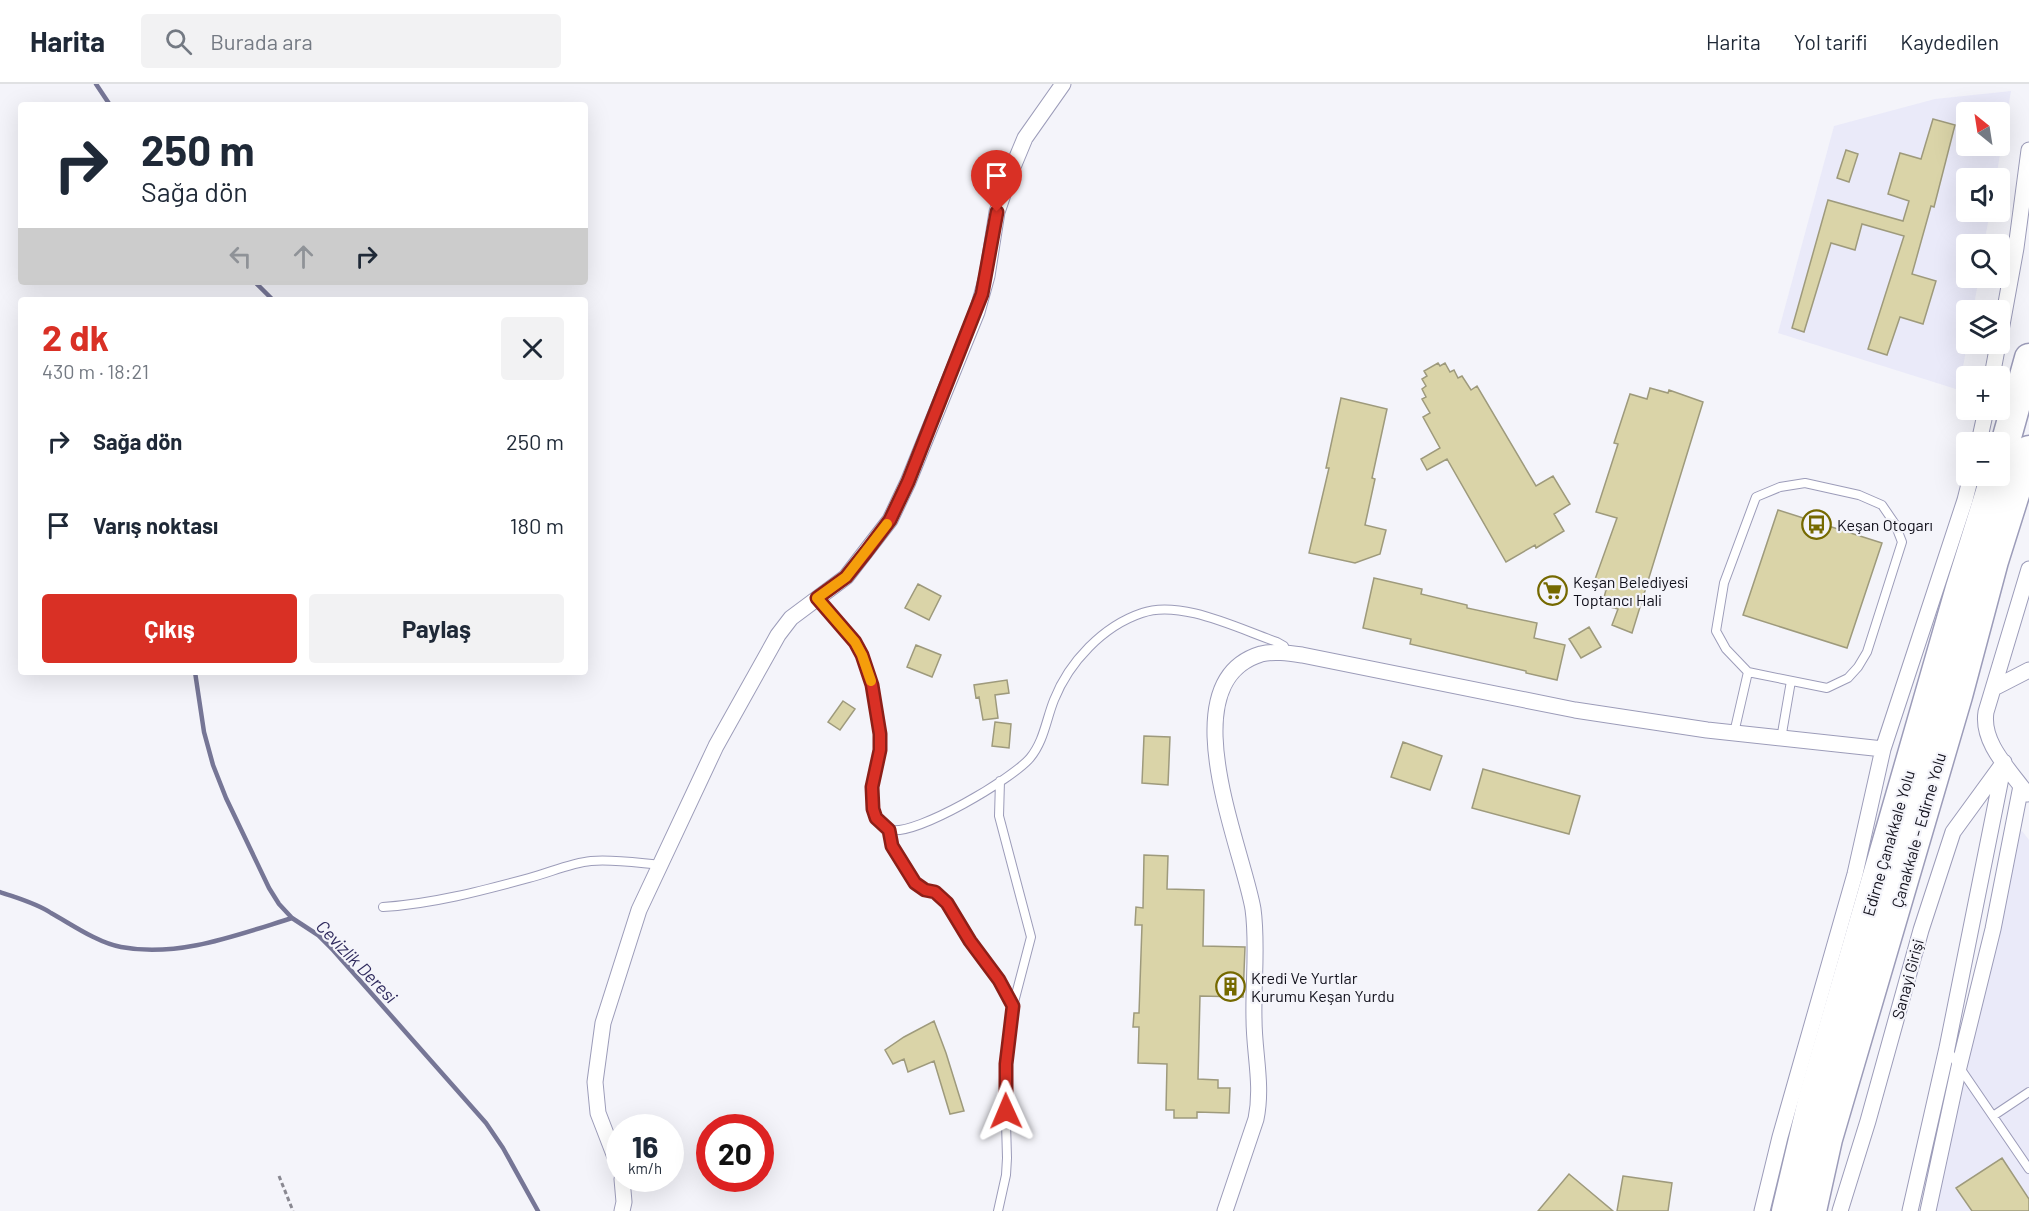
<!DOCTYPE html>
<html lang="tr">
<head>
<meta charset="utf-8">
<style>
	body { margin:0; font-family:Barlow,sans-serif; background:#f2f2f3; color:#1f2937; height:100vh; display:flex; flex-direction:column; font-size:22px; white-space:nowrap }
	* { box-sizing:border-box; margin:0 }
	p { font-size:20px; color:#747a83 }
	.icon { flex:none; width:33px; height:33px; fill:none; stroke:currentColor; stroke-width:2; stroke-linecap:round; stroke-linejoin:round }
	.map { position:relative; flex:1; overflow:hidden }
	.panel { position:absolute; left:18px; top:213px; width:570px; height:378px; display:flex; flex-direction:column; background:#fff; border-radius:6px; box-shadow:0 6px 24px #0002 }
	.panel>* { flex:none }
	.banner { position:absolute; left:18px; top:18px; width:570px; height:183px; border-radius:6px; box-shadow:0 6px 24px #0002; background:#fff; color:#1f2937; overflow:hidden }
	.needle { width:39px; rotate:330deg }
	.buttons { position:absolute; left:1956px; top:18px; display:grid; gap:12px }
	.buttons a { display:grid; place-items:center; width:54px; height:54px; border-radius:6px; background:#fff; box-shadow:0 6px 24px #0002; font-size:30px }
	.speed { position:absolute; left:606px; top:1030px; display:flex; gap:12px; font-size:30px; font-weight:700; text-align:center }
	.speed>* { display:grid; place-content:center; width:78px; height:78px; border-radius:50%; background:#fff; box-shadow:0 6px 24px #0002; line-height:1 }
	.speed small { font-size:15px; font-weight:400 }
	.speed .limit { border:9px solid #d22; background:#fff; color:#111 }
	.pin { position:absolute; display:grid; place-items:center; width:51px; height:51px; color:#fff; margin:-62px -26px; border-radius:50% 50% 50% 0; rotate:-45deg; box-shadow:0 0 6px #0007 }
	.pin .icon { rotate:45deg }
	.me { position:absolute; width:66px; margin:-33px; rotate:359deg; stroke-linejoin:round; filter:drop-shadow(0 0 4px #0008) }
	.turn { display:flex; align-items:center; gap:21px; height:126px; padding:0 24px; font-size:27px }
	.turn .icon { width:78px; height:78px; stroke-width:2.5 }
	.turn b { display:block; font-size:42px; line-height:51px }
	.lanes { display:flex; align-items:center; height:57px; padding:0 24px; background:#0003; justify-content:center; gap:30px; direction:ltr }
	.lanes .off { opacity:.35 }
	.round { display:grid; place-items:center; flex:none; width:63px; height:63px; border-radius:6px; background:#f2f2f3 }
	.head { display:flex; align-items:center; justify-content:space-between; height:102px; padding:0 24px }
	h1 { font-size:36px; font-weight:700; line-height:45px; color:#d93025 }
	.button { display:flex; gap:12px; margin-top:auto; padding:12px 24px }
	.button a { flex:1; height:69px; border-radius:6px; background:#d93025; color:#fff; font-size:24px; font-weight:700; line-height:69px; text-align:center }
	.button a+a { background:#f2f2f3; color:#1f2937 }
	ul { padding:0; list-style:none }
	li { display:flex; align-items:center; gap:18px; height:84px; padding:0 24px }
	li div { flex:1 }
	li b { display:block; font-size:22px }
	li em { font-style:normal }
	header { display:flex; align-items:center; gap:36px; box-sizing:border-box; height:84px; padding:0 30px; background:#fff; border-bottom:2px solid #e0e1e3 }
	header strong { font-size:28px }
	nav { display:flex; gap:33px; margin-inline-start:auto; font-size:21px }
	.search { width:420px; height:54px; background:#f2f2f3; display:flex; align-items:center; gap:15px; box-sizing:border-box; padding:0 21px; border-radius:6px; color:#747a83; font-size:22px }
	.map>svg:first-child { display:block }
</style>
</head>
<body>
<header>
<strong>Harita</strong>
<div class="search"><svg class="icon" aria-label="search" viewBox="0 0 24 24"><circle cx="10" cy="10" r="6"/><path d="M15 15l6 6"/></svg>Burada ara</div>
<nav><a>Harita</a><a>Yol tarifi</a><a>Kaydedilen</a></nav>
</header>
<div class="map">
<svg width="2029" height="1127" viewBox="0 0 2029 1127">
	<rect width="100%" height="100%" fill="#f4f4fa"/>
	<!-- built -->
	<path fill="#eaeaf9" fill-rule="evenodd" d="M2011,7L1996,94H1966V128H1990L1984,160H1966V194H1979L1973,226H1966L1967,260L1959,306L1778,249L1834,42L1935,15ZM1966,28H2000V62H1966Z
		M2022,747L2029,756V1127H1932L2018,750Z"/>
	<g fill="none" stroke-linecap="round" stroke-linejoin="round">
		<!-- stream -->
		<path stroke="#767696" stroke-width="4.5" d="M96,0L110,21
			M255,198L273,216
			M195,588L204,648L213,681L226,714L269,804L279,820L292,834L318,851L333,866L486,1039L503,1064L538,1127
			M0,808C17,814 36,819 51,829C71,840 98,859 121,863C178,874 237,851 292,834"/>
	</g>
	<!-- building -->
	<path fill="#dad4a8" stroke="#9e9a7c" stroke-width="1.5" d="M1933,35L1955,41L1934,123L1931,122L1912,190L1936,197L1923,240L1900,233L1887,271L1868,265L1904,152L1862,140L1855,166L1831,159L1804,248L1792,244L1828,116L1903,137L1909,117L1888,110L1900,69L1921,75Z
		M1846,66L1858,70L1849,98L1837,94Z
		M1438,279L1440,282L1445,279L1450,288L1454,286L1458,294L1462,292L1471,306L1477,302L1536,402L1553,392L1570,420L1554,430L1564,447L1536,464L1535,461L1506,478L1447,375L1427,386L1421,375L1440,364L1423,333L1430,329L1422,315L1426,313L1422,305L1426,302L1422,295L1427,292L1424,287Z
		M1650,304L1668,309L1669,306L1703,318L1632,549L1612,541L1618,525L1602,521L1606,506L1593,501L1617,434L1596,428L1618,360L1614,359L1630,310L1647,315Z
		M1341,314L1387,325L1372,394L1375,395L1365,441L1386,446L1380,470L1355,479L1309,469L1329,384H1326Z
		M1778,426L1882,459L1847,564L1743,531Z
		M1374,494L1422,505L1421,510L1467,521V524L1537,539L1534,554L1565,561L1557,596L1526,589V587L1410,560L1411,555L1363,544Z
		M918,500L941,512L929,536L905,524Z
		M1589,543L1601,563L1581,574L1569,555Z
		M916,561L941,571L932,593L907,583Z
		M1007,596L1009,609L995,611L998,634L983,636L979,613L976,614L974,601Z
		M843,617L855,625L840,646L828,638Z
		M995,638L1011,640L1009,664L992,662Z
		M1144,652L1170,653L1168,701L1142,699Z
		M1403,658L1442,672L1430,706L1391,693Z
		M1483,685L1580,712L1569,750L1472,724Z
		M1144,771L1168,772L1167,805L1204,806L1203,862L1245,863L1243,913L1200,912L1198,995L1218,996V1004H1230L1229,1029L1197,1028V1034H1174V1026H1166L1167,980L1138,979L1139,943H1133L1134,929H1139L1142,841H1135L1136,823L1143,824Z
		M934,937L946,969L964,1027L950,1030L934,977L908,988L904,975L893,980L885,966L904,953Z
		M2002,1074L2029,1115V1127H1972L1956,1104Z
		M1569,1090L1613,1127H1538Z
		M1623,1092L1672,1099L1668,1127H1617Z"/>
	<g fill="none" stroke-linecap="round" stroke-linejoin="round">
		<defs>
			<path id="lane" d="M1805,399L1859,411L1882,421L1895,440L1902,458L1867,568L1858,583L1848,594L1827,604L1748,588L1726,565L1716,547L1724,499L1756,413L1780,403Z
				M817,514C828,528 846,544 855,559C866,576 872,599 876,619C879,633 881,649 880,664C878,686 861,718 879,738C882,741 886,745 890,746C918,751 1012,695 1030,674C1044,657 1046,636 1054,616C1069,578 1103,542 1142,529C1180,515 1239,545 1277,558L1284,562L1286,569
				M1734,649L1748,588
				M1781,655L1791,597
				M889,746L892,762L915,799L925,806L935,809L947,819L970,857L999,896L1013,922
				M383,823C432,820 481,807 529,794C549,789 570,779 591,777C614,775 638,779 661,781
				M1947,965L2029,1085
				M1993,1032L2029,1008
				M998,1127L1006,1091L1007,1074L1005,1003L1008,956L1013,922L1031,853L999,732L1000,697"/>
			<path id="street" d="M2000,252L2016,164L2029,66
				M1992,292L1998,260
				M1979,358L1986,326
				M1994,604L2029,586
				M2027,710C2010,686 1981,659 1986,628L2029,485
				M620,1086L598,1029L595,998L603,939L639,826L716,662L778,551L791,534L846,493L890,436L908,398L977,228L987,192L997,128L1010,90L1025,54L1063,0
				M622,1095L624,1118L622,1127
				M1225,1127L1256,1035C1263,1001 1254,969 1254,935C1253,899 1258,861 1253,825C1243,765 1168,598 1261,570C1274,567 1288,569 1302,571L1575,626L1707,646L1883,665
				M1762,1127L1780,1053L1855,790L1883,665L1965,416L1971,392
				M1840,1127L1868,1037L1921,846L1953,748L2004,678
				M1910,1127L1947,964L2003,684
				M1928,1127L1959,983L1993,845L2021,702"/>
			<path id="highway" d="M2000,378L2029,274
				M1786,1127L1812,1017L1960,504L1995,392
				M1812,1127L1828,1055L1958,612L1994,477L2029,366"/>
		</defs>
		<!-- lane casing -->
		<use href="#lane" stroke="#9c9cb9" stroke-width="10"/>
		<!-- street casing -->
		<use href="#street" stroke="#9c9cb9" stroke-width="17"/>
		<!-- highway casing -->
		<use href="#highway" stroke="#9c9cb9" stroke-width="31"/>
		<!-- path -->
		<path stroke="#898891" stroke-width="3" stroke-dasharray="4.5 3" stroke-linecap="butt" d="M279,1092L293,1127"/>
		<!-- lane -->
		<use href="#lane" stroke="#fff" stroke-width="8"/>
		<!-- street -->
		<use href="#street" stroke="#fff" stroke-width="15"/>
		<!-- highway -->
		<use href="#highway" stroke="#fff" stroke-width="28"/>
	</g>
	<g fill="none" stroke-linecap="round" stroke-linejoin="round">
		<defs>
			<path id="route" d="M997,128L982,210L908,398L890,436L866,468L846,493L817,514L855,558L862,571L872,601L880,650V666L872,703L873,725L876,734L889,746L892,762L915,799L925,806L935,808L947,819L970,857L999,896L1013,922L1006,980V1027"/>
		</defs>
		<!-- route casing -->
		<use href="#route" stroke="#8d1f18" stroke-width="15"/>
		<!-- route -->
		<use href="#route" stroke="#d93025" stroke-width="10"/>
		<!-- slow -->
		<path stroke="#f59e0b" stroke-width="10" d="M871,597L862,571L855,558L817,514L846,493L887,440"/>
	</g>
	<!-- icons -->
	<defs>
		<symbol id="bus-ring" viewBox="-11 -11 22 22"><circle r="9.5" fill="#f4f4fa" stroke="#756900" stroke-width="1.5"/><path d="M-5-6H5V4H4V6H2V4H-2V6H-4V4H-5ZM-3.5-4V0h7V-4ZM-3.5 1.2v1.5H-2V1.2ZM2 1.2v1.5H3.5V1.2Z" fill="#756900"/></symbol>
		<symbol id="supermarket-ring" viewBox="-11 -11 22 22"><circle r="9.5" fill="#f4f4fa" stroke="#756900" stroke-width="1.5"/><path d="M-6-5.5h2.5l.6 2H6L4.5 2H-2.5L-4.4-4H-6ZM-1.5 3.2a1.3 1.3 0 1 0 .1 0ZM3 3.2a1.3 1.3 0 1 0 .1 0Z" fill="#756900"/></symbol>
		<symbol id="building-ring" viewBox="-11 -11 22 22"><circle r="9.5" fill="#f4f4fa" stroke="#756900" stroke-width="1.5"/><path d="M-4-6H4V6H1V3H-1V6H-4ZM-2.5-4.3h1.7v1.8h-1.7ZM.8-4.3h1.7v1.8H.8ZM-2.5-1h1.7V.8h-1.7ZM.8-1h1.7V.8H.8Z" fill="#756900"/></symbol>
	</defs>
	<g fill-rule="evenodd">
		<use href="#bus-ring" x="1800" y="424" width="33" height="33"/>
		<use href="#supermarket-ring" x="1536" y="490" width="33" height="33"/>
		<use href="#building-ring" x="1214" y="886" width="33" height="33"/>
	</g>
	<g text-anchor="middle" dominant-baseline="central" stroke-width="4.5" stroke-linejoin="round" paint-order="stroke">
		<!-- poi labels -->
		<g font-size="16" fill="#11101b" stroke="#f4f4fa" text-anchor="start">
			<text x="1837" y="440">Keşan Otogarı</text>
			<text x="1573" y="497">Keşan Belediyesi<tspan x="1573" dy="18">Toptancı Hali</tspan></text>
			<text x="1251" y="893">Kredi Ve Yurtlar<tspan x="1251" dy="18">Kurumu Keşan Yurdu</tspan></text>
		</g>
		<!-- street labels -->
		<g font-size="16" fill="#11101b" stroke="#f4f4fa">
			<text transform="translate(1918 746) rotate(-74)">Çanakkale - Edirne Yolu</text>
			<text transform="translate(1888 759) rotate(-74)">Edirne Çanakkale Yolu</text>
			<text transform="translate(1907 895) rotate(-75)">Sanayi Girişi</text>
		</g>
		<!-- water labels -->
		<g font-size="18" font-style="italic" fill="#302b5e" stroke="#f4f4fa">
			<text transform="translate(357 877) rotate(46)">Cevizlik Deresi</text>
		</g>
	</g>
</svg>
<div class="buttons">
<a><svg class="needle" viewBox="-14 -14 28 28"><path d="M0-13l5 13h-10z" fill="#e53935"/><path d="M0 13l5-13h-10z" fill="#747a83"/></svg></a>
<a><svg class="icon" aria-label="sound" viewBox="0 0 24 24"><path d="M4 9h4l5-4v14l-5-4H4zM17 9q2 3 0 6"/></svg></a>
<a><svg class="icon" aria-label="search" viewBox="0 0 24 24"><circle cx="10" cy="10" r="6"/><path d="M15 15l6 6"/></svg></a>
<a><svg class="icon" aria-label="layers" viewBox="0 0 24 24"><path d="M12 4l9 5-9 5-9-5zM3 14l9 5 9-5"/></svg></a>
<a>+</a>
<a>−</a>
</div>
<div class="speed"><div>16<small>km/h</small></div><div class="limit">20</div></div>
<div class="pin" style="left:997px;top:128px;background:#d93025"><svg class="icon" aria-label="arrive" viewBox="0 0 24 24"><path d="M6 21V4h12l-3 4 3 4H6"/></svg></div>
<svg class="me" style="left:1006px;top:1027px" viewBox="-20 -20 40 40"><path d="M0-17L14 15 0 8-14 15z" fill="#d93025" stroke="#fff" stroke-width="4"/></svg>
<div class="banner">
<div class="turn"><svg class="icon" aria-label="right" viewBox="0 0 24 24"><path d="M7 20v-9h11M14 6l5 5-5 5"/></svg><div><b>250 m</b>Sağa dön</div></div>
<div class="lanes"><svg class="icon off" aria-label="left" viewBox="0 0 24 24"><path d="M17 20v-9H6M10 6l-5 5 5 5"/></svg><svg class="icon off" aria-label="ahead" viewBox="0 0 24 24"><path d="M12 20V5M6 11l6-6 6 6"/></svg><svg class="icon" aria-label="right" viewBox="0 0 24 24"><path d="M7 20v-9h11M14 6l5 5-5 5"/></svg></div>
</div>
<section class="panel">
<div class="head"><div><h1>2 dk</h1><p>430 m · 18:21</p></div><a class="round"><svg class="icon" aria-label="close" viewBox="0 0 24 24"><path d="M6 6l12 12M18 6L6 18"/></svg></a></div>
<ul>
<li><svg class="icon" aria-label="right" viewBox="0 0 24 24"><path d="M7 20v-9h11M14 6l5 5-5 5"/></svg><div><b>Sağa dön</b></div><em>250 m</em></li>
<li><svg class="icon" aria-label="arrive" viewBox="0 0 24 24"><path d="M6 21V4h12l-3 4 3 4H6"/></svg><div><b>Varış noktası</b></div><em>180 m</em></li>
</ul>
<div class="button"><a>Çıkış</a><a>Paylaş</a></div>
</section>
</div>
</body>
</html>
